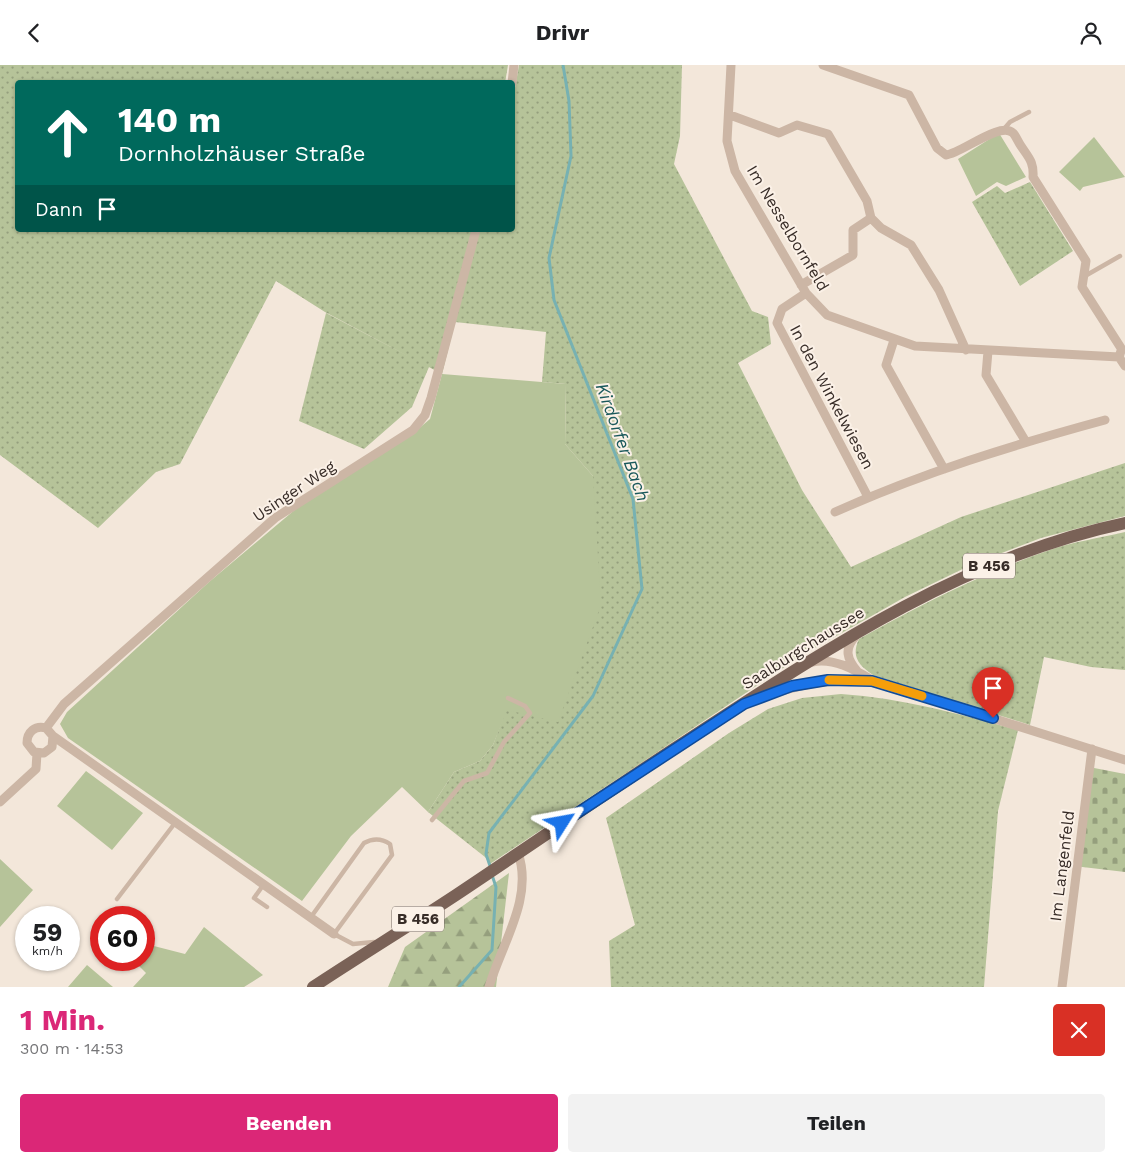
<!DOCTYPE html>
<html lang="de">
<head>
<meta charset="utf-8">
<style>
	body { margin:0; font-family:"Work Sans",sans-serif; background:#f2f2f2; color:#202124; height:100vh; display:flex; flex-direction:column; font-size:19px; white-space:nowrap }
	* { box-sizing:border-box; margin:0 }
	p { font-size:16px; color:#757577 }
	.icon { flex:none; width:28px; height:28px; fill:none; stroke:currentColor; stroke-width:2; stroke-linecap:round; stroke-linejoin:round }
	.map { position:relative; height:922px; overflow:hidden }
	.details { display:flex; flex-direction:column; background:#fff; flex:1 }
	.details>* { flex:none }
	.banner { position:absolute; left:15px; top:15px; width:500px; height:152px; border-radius:5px; box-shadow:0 1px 4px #0004; background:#00695c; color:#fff; overflow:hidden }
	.speed { position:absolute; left:15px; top:841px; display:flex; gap:10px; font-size:25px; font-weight:700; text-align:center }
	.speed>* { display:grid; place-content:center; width:65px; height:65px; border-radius:50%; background:#fff; box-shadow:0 1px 4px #0004; line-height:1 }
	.speed small { font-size:12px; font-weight:400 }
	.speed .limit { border:8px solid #d22; background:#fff; color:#111 }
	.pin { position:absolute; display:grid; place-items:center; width:42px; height:42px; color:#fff; margin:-51px -21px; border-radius:50% 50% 50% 0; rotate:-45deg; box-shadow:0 0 5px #0007 }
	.pin .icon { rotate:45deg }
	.me { position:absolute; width:55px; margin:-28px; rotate:56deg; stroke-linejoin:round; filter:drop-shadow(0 0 4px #0008) }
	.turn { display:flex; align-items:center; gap:18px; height:105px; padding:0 20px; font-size:22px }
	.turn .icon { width:65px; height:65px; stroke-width:2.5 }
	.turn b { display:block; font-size:35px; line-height:42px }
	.then { display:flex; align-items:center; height:48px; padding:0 20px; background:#0003; gap:10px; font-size:19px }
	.round { display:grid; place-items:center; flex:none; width:52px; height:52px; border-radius:5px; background:#f2f2f2 }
	.summary { display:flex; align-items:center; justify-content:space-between; height:85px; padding:0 20px }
	h1 { font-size:30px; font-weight:700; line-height:38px; color:#db2777 }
	.action { display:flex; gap:10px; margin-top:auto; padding:10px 20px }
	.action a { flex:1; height:58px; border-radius:5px; background:#db2777; color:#fff; font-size:20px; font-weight:700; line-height:58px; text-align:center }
	.action a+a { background:#f2f2f2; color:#202124 }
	header { display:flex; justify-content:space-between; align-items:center; height:65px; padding:0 20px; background:#fff; font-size:22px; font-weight:700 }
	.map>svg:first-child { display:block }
</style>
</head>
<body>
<header><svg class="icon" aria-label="back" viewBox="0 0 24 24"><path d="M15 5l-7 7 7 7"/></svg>Drivr<svg class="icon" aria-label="person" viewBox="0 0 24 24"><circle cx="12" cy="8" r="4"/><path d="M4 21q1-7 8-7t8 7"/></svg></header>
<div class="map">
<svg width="1125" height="922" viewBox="0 0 1125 922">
	<defs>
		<pattern id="grass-dots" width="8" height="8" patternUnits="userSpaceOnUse" patternTransform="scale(1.25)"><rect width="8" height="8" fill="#b6c399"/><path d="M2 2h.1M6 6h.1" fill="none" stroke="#959f7d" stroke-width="1.8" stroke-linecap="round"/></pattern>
		<pattern id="forest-firs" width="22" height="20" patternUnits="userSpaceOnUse" patternTransform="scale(1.25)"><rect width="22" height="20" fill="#b6c399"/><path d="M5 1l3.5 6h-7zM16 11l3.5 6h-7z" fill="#959f7d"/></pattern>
		<pattern id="cemetery-stones" width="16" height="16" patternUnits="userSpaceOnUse" patternTransform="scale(1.25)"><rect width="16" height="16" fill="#b6c399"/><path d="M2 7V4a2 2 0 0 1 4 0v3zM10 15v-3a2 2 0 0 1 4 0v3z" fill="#959f7d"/></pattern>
	</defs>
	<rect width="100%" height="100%" fill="#f3e7da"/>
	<!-- grass -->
	<path fill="url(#grass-dots)" d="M0,0H508L505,18H18V165H512V40L519,0H682L680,71L674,99L752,246L768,252L771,279L738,298L802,425L851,502L961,452L1125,398V451L1041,473L973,499L905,532L801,591L490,799L485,792L428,747L454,707L480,696L493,680L593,411L565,379L566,319L542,317L546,267L455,257L442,309L325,247L276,216L180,399L156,407L98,463L0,390Z
		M1030,117L1073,186L1020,221L972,137L997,121L1005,128Z
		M326,248L429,302L412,342L364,384L299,356Z
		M1125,467V605L1091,602L1044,592L1030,660L873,610C858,600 851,591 859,574C920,540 981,509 1047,486C1072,477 1099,473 1125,467Z
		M841,629C902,633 959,649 1018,665L998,746L984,922H611L609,876L635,860L606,753L729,668L768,644L802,633Z"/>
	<!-- forest -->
	<path fill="url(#forest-firs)" d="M509,808L496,922H388L405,882Z"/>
	<!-- cemetery -->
	<path fill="url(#cemetery-stones)" d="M1089,702L1125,709V807L1074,801Z"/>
	<!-- park -->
	<path fill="#b6c399" d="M999,68L1026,112L1006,121L997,117L976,131L958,94Z
		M1094,72L1125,112L1083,122L1080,126L1059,107Z
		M442,309L566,319L565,379L593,411L601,540L558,657L507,645L493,680L480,696L454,707L428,747L402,722L351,771L302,836L68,673L60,659L67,647L209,517L297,443L411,370L430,354Z
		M86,706L143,748L112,785L57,741Z
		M0,794L33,825L0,862Z
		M204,862L263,910L244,922H133L146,908L138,900L144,895L150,880L185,889Z
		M87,900L113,922H68Z"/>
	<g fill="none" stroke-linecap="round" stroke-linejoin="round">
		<!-- stream -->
		<path stroke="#77b1b2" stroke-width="3" d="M491,804L486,789L489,768L593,631L642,524L633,434L554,235L549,193L571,91L569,36L563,0
			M459,922L492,885L496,822L492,810"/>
		<!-- service -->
		<path stroke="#ccb6a5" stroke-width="4.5" d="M1004,64L1010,57L1029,47
			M1085,211L1120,191
			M432,755L464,716L487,708L504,677L530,648L525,641L508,633
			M264,819L254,833L267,842
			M117,834L175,758
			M311,852L364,778C373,773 381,773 390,779L392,790L334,869L353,879L374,877"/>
		<!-- minor -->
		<path stroke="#ccb6a5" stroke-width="9" d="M731,0L727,76L735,106L806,228L827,250L915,281L1119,292
			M823,0L909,30L937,83L946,90C962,88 1000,56 1013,68C1016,71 1018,77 1021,81C1029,93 1034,97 1033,112L1086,196L1082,222L1121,283
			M512,18L514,0
			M730,50L779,68L797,60L828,69L867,136L871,153L881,163L911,180L939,225L966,285
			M801,220L853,190V165L871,153
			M806,228L782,244L777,258L868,432
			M894,275L886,300L944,404
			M988,286L986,310L1026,377
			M1121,286L1119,292L1125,301
			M835,447C922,408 1013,380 1105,355
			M855,572C844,584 847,594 857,606
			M812,597C833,592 855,605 872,615L1125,695
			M758,634C798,619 827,614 870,615
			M46,663L64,639L275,453L413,365L425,350L431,333L476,165
			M53,671L52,682L44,688L34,687L27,678C27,667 35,660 46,663L53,671L334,869
			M0,737L36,704L37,688
			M489,922C501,880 534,833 518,788
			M1062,922L1092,684"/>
		<!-- primary -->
		<path stroke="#7a6257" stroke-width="12" d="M313,922C360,891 409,861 456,830C528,782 599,733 672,685C813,593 957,493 1125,458"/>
	</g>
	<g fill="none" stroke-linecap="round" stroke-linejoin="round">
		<defs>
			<path id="route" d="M562,758L744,639L792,621L828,615L872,616L993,653"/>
		</defs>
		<!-- route casing -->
		<use href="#route" stroke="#114b97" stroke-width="12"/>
		<!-- route -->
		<use href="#route" stroke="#1a73e8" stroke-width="9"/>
		<!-- slow -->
		<path stroke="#f59e0b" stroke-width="9" d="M829,615L872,616L922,631"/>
	</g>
	<g text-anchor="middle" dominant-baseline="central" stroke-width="4" stroke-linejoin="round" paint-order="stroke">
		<!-- shield labels -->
		<g fill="#fbf1e7" stroke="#726761" stroke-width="1">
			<rect x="963" y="488.5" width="52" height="25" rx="4"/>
			<rect x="392" y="841.5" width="52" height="25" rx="4"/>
		</g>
		<g font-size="15" font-weight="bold" fill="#372c27">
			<text x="989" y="501">B 456</text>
			<text x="418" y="854">B 456</text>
		</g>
		<!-- street labels -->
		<g font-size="16" fill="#372c27" stroke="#fbf1e7">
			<text transform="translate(788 163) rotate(59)">Im Nesselbornfeld</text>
			<text transform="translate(832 332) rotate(62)">In den Winkelwiesen</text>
			<text transform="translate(294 426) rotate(-34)">Usinger Weg</text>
			<text transform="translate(803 583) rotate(-32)">Saalburgchaussee</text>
			<text transform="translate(1062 801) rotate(-83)">Im Langenfeld</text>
		</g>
		<!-- water labels -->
		<g font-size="18" font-style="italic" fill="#1a595c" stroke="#fbf1e7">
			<text transform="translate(623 377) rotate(70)">Kirdorfer Bach</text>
		</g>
	</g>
</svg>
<div class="speed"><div>59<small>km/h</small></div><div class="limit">60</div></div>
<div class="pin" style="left:993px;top:653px;background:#d93025"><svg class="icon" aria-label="arrive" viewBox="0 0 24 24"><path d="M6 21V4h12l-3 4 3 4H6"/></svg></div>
<svg class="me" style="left:562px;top:758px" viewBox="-20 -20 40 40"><path d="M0-17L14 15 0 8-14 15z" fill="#1a73e8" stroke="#fff" stroke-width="4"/></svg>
<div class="banner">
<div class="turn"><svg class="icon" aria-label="ahead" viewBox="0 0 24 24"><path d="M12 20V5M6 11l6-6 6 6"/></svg><div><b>140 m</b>Dornholzhäuser Straße</div></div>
<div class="then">Dann<svg class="icon" aria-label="arrive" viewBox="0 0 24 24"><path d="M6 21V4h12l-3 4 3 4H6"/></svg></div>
</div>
</div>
<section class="details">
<div class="summary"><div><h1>1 Min.</h1><p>300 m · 14:53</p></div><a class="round" style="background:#d93025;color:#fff"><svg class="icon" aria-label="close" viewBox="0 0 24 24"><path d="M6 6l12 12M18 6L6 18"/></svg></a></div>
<div class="action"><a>Beenden</a><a>Teilen</a></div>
</section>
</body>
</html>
